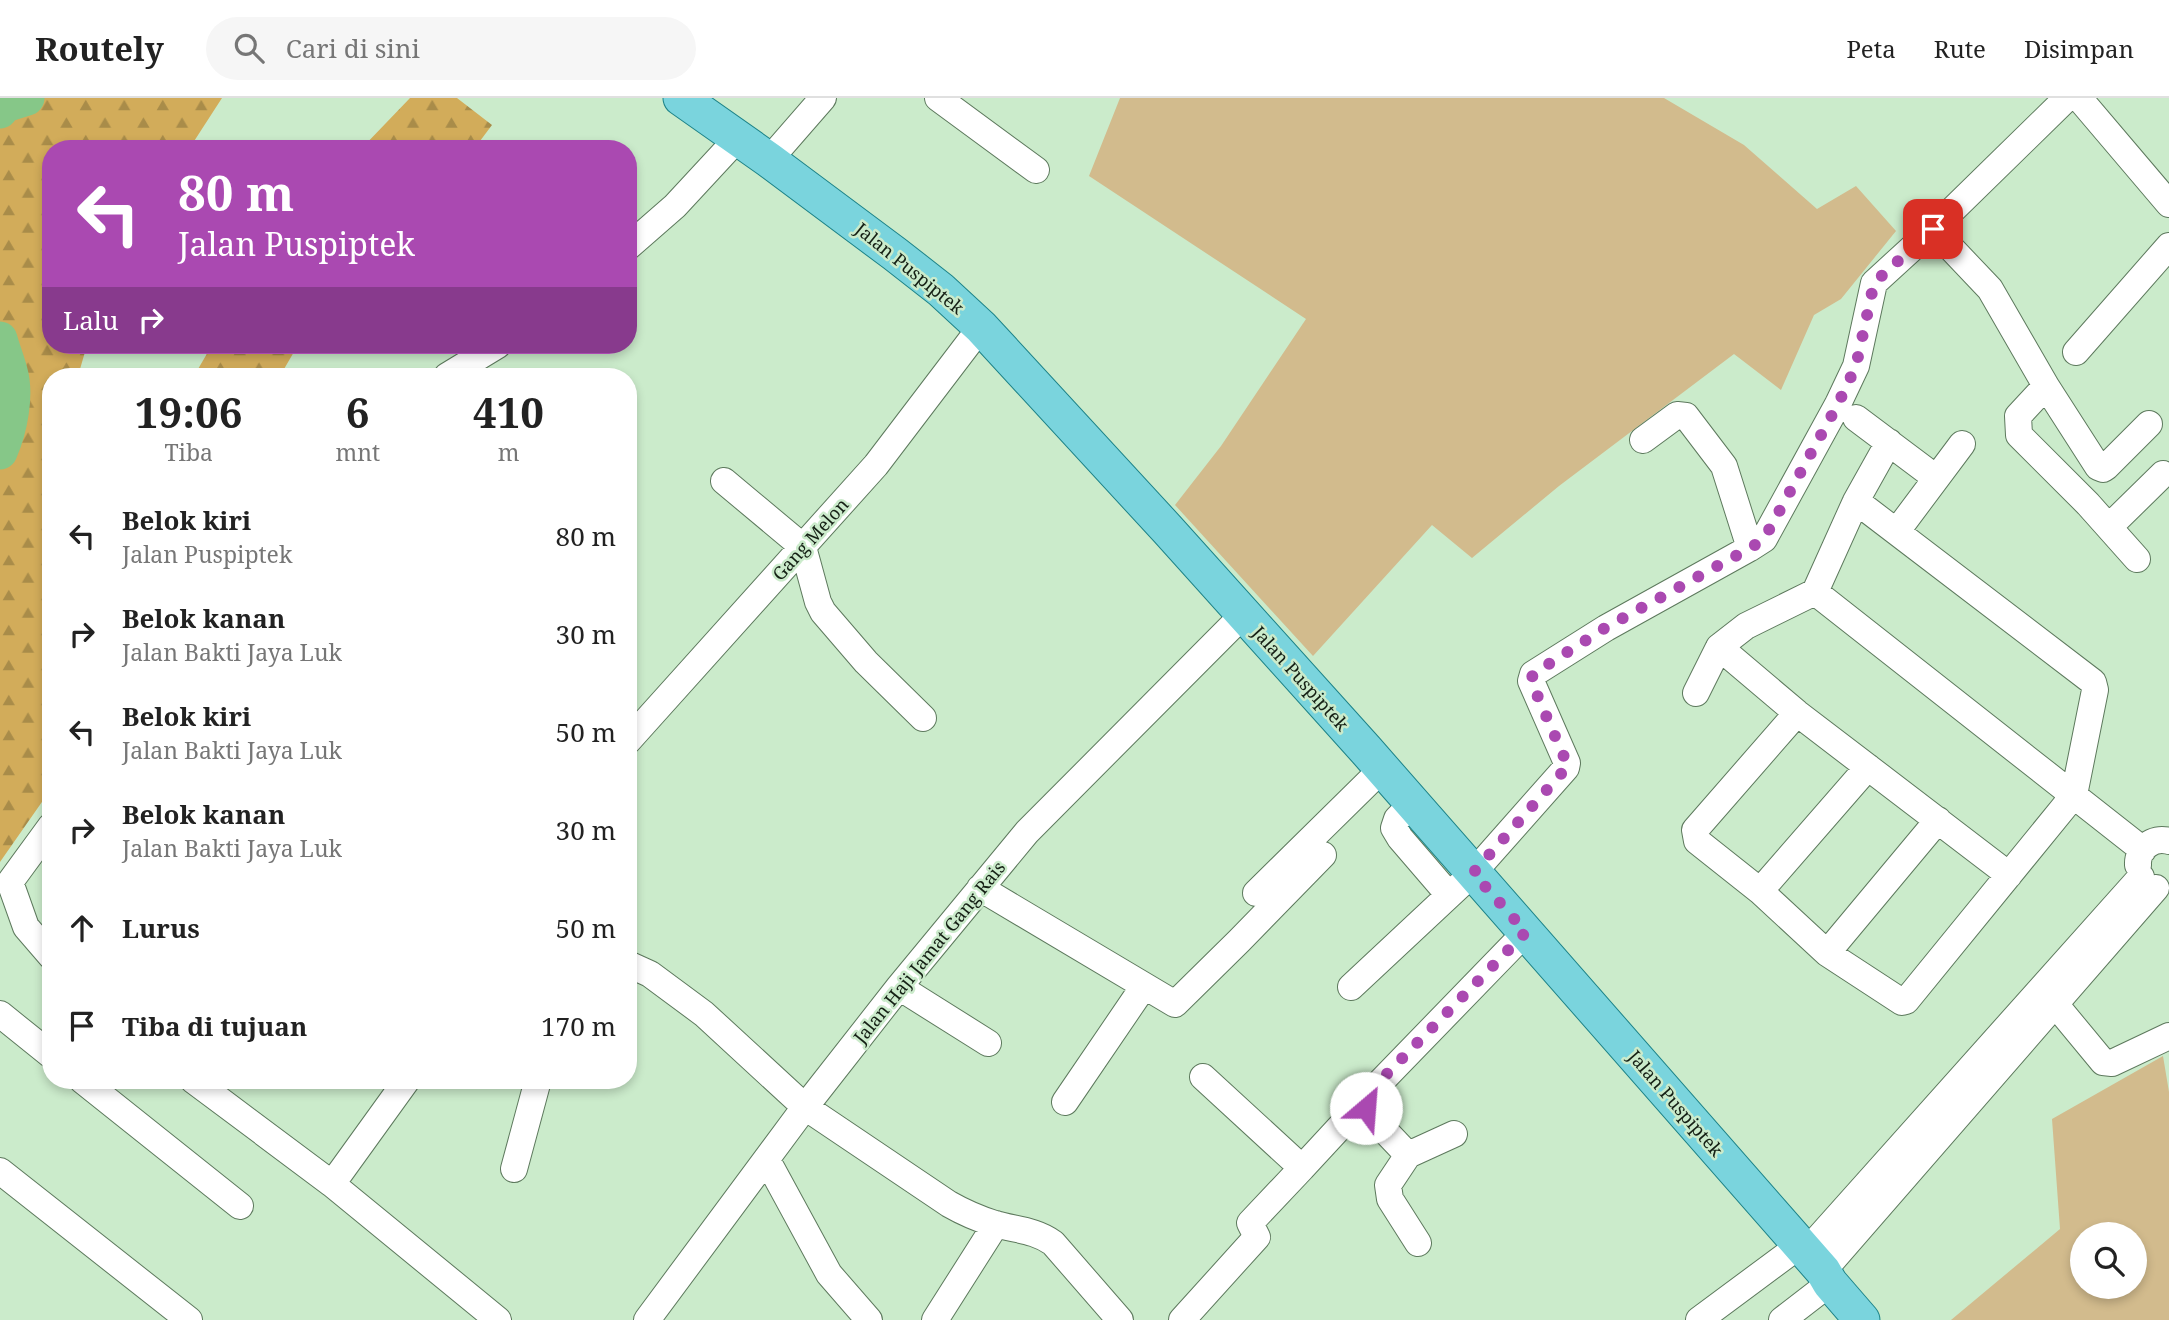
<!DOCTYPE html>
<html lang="id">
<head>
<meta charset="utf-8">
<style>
	body { margin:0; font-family:"Noto Serif",serif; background:#f6f6f6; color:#222; height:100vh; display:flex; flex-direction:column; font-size:26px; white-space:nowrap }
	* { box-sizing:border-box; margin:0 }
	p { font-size:23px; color:#767676 }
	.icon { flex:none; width:38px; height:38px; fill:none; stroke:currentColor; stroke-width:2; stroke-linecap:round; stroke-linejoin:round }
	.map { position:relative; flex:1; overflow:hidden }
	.drawer { position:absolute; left:42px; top:270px; width:595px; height:721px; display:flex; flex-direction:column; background:#fff; border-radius:28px; box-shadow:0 4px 10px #0003 }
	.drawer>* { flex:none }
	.guide { position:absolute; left:42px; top:42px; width:595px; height:214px; border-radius:28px; box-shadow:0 4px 10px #0003; background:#aa49b1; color:#fff; overflow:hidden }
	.buttons { position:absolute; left:2070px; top:1124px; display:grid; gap:14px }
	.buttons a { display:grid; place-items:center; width:77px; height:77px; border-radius:50%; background:#fff; box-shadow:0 4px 10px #0003; font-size:35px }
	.pin { position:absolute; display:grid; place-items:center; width:60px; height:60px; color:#fff; margin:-30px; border-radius:14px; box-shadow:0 4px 10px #0006 }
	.me { position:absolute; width:77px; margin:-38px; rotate:27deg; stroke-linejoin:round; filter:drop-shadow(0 0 5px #0008) }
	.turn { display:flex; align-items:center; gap:24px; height:147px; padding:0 21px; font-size:32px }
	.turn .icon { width:91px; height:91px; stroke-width:2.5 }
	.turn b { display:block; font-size:49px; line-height:60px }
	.then { display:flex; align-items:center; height:66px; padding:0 21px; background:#0003; gap:14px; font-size:26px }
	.eta { display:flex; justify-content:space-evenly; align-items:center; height:119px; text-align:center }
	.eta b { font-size:42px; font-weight:700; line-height:49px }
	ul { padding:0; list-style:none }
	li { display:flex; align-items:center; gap:21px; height:98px; padding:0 21px }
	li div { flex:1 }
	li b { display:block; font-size:26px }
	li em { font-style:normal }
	header { display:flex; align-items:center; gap:42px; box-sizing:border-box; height:98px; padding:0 35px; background:#fff; border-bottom:2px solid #e0e0e0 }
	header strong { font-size:33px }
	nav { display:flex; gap:38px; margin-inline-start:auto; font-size:24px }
	.search { width:490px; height:63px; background:#f6f6f6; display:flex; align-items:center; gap:18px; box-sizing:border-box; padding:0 24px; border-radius:38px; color:#767676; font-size:26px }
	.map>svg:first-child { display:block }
</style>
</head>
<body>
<header>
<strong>Routely</strong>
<div class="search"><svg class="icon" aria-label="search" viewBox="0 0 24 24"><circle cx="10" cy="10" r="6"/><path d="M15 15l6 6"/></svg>Cari di sini</div>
<nav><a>Peta</a><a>Rute</a><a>Disimpan</a></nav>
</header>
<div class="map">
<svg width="2169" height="1222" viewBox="0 0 2169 1222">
	<defs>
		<pattern id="forest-firs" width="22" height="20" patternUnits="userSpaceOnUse" patternTransform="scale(1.75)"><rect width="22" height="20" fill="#d2ac5a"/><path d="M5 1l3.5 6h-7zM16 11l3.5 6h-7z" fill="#a98c49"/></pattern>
	</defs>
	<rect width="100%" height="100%" fill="#cbebcb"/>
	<!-- green -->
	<path fill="#d2bb8d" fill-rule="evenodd" d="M1120,0H1664L1744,47L1817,111L1856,88L1896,133L1841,201L1814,217L1781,292L1734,256L1559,388L1472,460L1432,427L1313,558L1175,407L1221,348L1306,221L1089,78Z
		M2163,958L2169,994V1222H1951L2060,1131L2052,1021ZM2082,1136H2135V1188H2082Z"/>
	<!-- forest -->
	<path fill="url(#forest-firs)" d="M19,0H222L189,51H51V247H87L78,278H51V691L0,764V13L5,7Z
		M410,0H457L492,27L474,51H361Z
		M212,247H298L280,278H194Z"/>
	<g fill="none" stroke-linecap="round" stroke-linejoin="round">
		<!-- river -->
		<path stroke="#86c788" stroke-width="35" d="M0,13L5,7L27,0
			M0,241C3,252 7,262 10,273C17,297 10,331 0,354"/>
		<defs>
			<path id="minor" d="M938,0L1036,72
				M2079,0L2169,106
				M769,62L823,0
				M1933,131L1990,191L2046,288L2098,369L2103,371L2106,369L2149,326
				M628,149L675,108L738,40
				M2076,254L2169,148
				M447,278L498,247
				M2046,288L2018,318L2019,337L2088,406L2137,461
				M1856,320L1936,380
				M1643,342L1677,317L1686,318L1724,368L1750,450
				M724,383L803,449L818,504L823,514L866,564L923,620
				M2109,429L2163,376
				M1897,433L1962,346
				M1815,494L2143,752
				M1719,549L1797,615L2009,777
				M1696,595L1719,549L1746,528L1815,494L1856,403L1889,344
				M1797,615L1695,732L1697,743L1760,793L1827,855L1902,904L1906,903L2074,697L2095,592L2093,584L1856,403
				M628,643L876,367L981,229
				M1413,705L1397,721L1394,730L1400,740L1449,797
				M51,728L10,784L26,829L51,858
				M2138,767C2137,751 2153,738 2169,743
				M980,790L1175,906L1239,843L1323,757
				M1760,793L1868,669
				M1256,795L1382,671
				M1827,855L1938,722
				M628,866L650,876L704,916L805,1009L949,1106C963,1114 979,1121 995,1126C1016,1132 1035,1132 1053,1145L1120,1222
				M899,889L988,945
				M1351,889L1473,775L1566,670L1567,665L1531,583L1533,576L1606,530L1750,450L1764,441L1838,306L1856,268L1874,185L1933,131L2067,0
				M2055,906L2103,964L2112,965L2169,938
				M0,916L51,957
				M82,982L240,1108
				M193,982L332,1086
				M407,982L332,1086L498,1222
				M1065,1004L1144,888
				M1408,1057L1368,1015L1364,1003L1367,998L1526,834
				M767,1062L829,1176L869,1222
				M1302,1070L1364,1003
				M514,1071L538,982
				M0,1073L189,1222
				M1418,1145L1390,1101L1388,1087L1408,1057L1454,1036
				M1806,1154L2141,779
				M1823,1173L2156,790
				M647,1222L805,1009L899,889L1027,734L1244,516
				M935,1222L996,1126
				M1182,1222L1257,1139L1250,1125L1302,1070L1203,979
				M1699,1222L1800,1147
				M1782,1222L1830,1185"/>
			<path id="major" d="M681,0L769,62L895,156L941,192L981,229L1168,432L1366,652L1823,1173L1830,1185L1862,1222"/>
		</defs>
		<!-- minor casing -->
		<use href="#minor" stroke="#5d795d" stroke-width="28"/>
		<!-- major casing -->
		<use href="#major" stroke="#1d8388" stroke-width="37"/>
		<!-- minor -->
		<use href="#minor" stroke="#fff" stroke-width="26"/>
		<!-- major -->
		<use href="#major" stroke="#7ad4dd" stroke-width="35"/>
	</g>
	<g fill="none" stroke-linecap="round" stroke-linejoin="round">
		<!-- route -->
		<path stroke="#aa49b1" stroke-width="12" stroke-dasharray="0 21.6" d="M1366,1010L1364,1003L1372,991L1526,834L1473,775L1568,668L1531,583L1533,576L1605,530L1750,450L1764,441L1838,306L1856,268L1874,185L1933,131"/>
	</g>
	<g text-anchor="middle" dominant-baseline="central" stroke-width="5" stroke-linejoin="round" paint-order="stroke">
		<!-- street labels -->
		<g font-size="18" fill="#152015" stroke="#cbebcb">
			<text transform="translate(910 170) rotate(39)">Jalan Puspiptek</text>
			<text transform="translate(810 441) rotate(-48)">Gang Melon</text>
			<text transform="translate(1301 580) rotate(48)">Jalan Puspiptek</text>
			<text transform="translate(929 854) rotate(-51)">Jalan Haji Jamat Gang Rais</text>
			<text transform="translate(1676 1005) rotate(49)">Jalan Puspiptek</text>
		</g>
	</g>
</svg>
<div class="buttons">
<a><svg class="icon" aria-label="search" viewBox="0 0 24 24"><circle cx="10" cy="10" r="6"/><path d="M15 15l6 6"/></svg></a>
</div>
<div class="pin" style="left:1933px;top:131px;background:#d93025"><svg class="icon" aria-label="arrive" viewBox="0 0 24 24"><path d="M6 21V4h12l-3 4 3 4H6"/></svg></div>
<svg class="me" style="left:1366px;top:1010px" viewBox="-20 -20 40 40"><circle r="19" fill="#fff"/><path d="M0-13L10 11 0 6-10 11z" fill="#aa49b1"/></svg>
<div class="guide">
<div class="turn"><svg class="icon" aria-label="left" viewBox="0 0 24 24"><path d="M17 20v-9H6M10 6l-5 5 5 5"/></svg><div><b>80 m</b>Jalan Puspiptek</div></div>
<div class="then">Lalu<svg class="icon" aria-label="right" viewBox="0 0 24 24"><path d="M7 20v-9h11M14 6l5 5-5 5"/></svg></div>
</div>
<section class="drawer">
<div class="eta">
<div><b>19:06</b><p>Tiba</p></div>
<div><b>6</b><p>mnt</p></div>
<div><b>410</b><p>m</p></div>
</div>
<ul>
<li><svg class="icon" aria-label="left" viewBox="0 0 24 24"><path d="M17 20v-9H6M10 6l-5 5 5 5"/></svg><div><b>Belok kiri</b><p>Jalan Puspiptek</p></div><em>80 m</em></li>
<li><svg class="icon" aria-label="right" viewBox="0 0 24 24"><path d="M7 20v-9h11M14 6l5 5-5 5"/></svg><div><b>Belok kanan</b><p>Jalan Bakti Jaya Luk</p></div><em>30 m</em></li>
<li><svg class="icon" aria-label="left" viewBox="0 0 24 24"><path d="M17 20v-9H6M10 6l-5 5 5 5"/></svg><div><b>Belok kiri</b><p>Jalan Bakti Jaya Luk</p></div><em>50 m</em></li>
<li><svg class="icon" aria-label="right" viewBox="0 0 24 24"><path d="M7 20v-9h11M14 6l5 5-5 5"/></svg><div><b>Belok kanan</b><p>Jalan Bakti Jaya Luk</p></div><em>30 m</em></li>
<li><svg class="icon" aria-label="ahead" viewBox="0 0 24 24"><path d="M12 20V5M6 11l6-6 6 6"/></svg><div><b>Lurus</b></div><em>50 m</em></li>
<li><svg class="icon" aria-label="arrive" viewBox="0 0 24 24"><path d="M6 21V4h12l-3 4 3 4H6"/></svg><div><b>Tiba di tujuan</b></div><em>170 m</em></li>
</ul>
</section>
</div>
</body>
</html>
